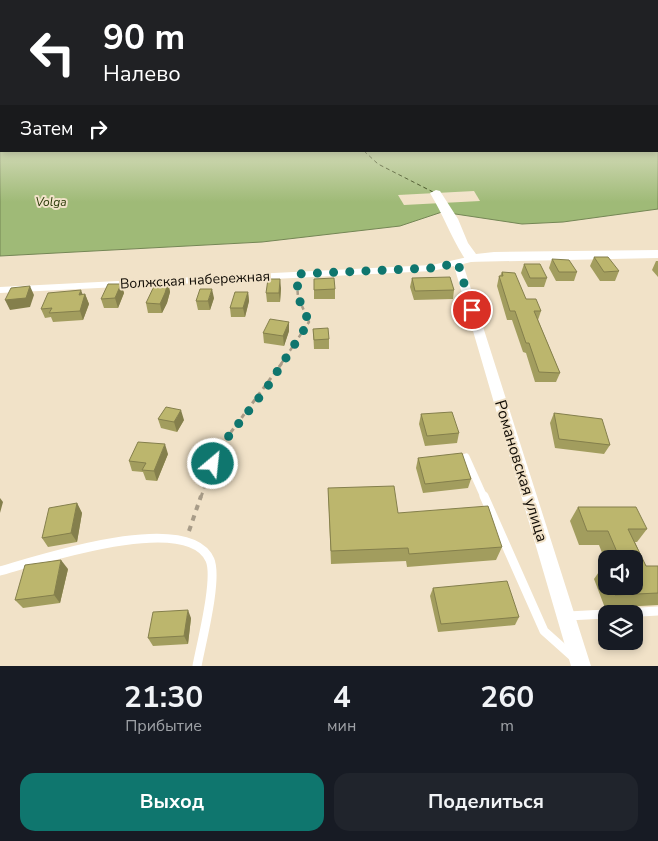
<!DOCTYPE html>
<html lang="ru">
<head>
<meta charset="utf-8">
<style>
	body { margin:0; font-family:"Nunito Sans",sans-serif; background:#20242c; color:#f1f3f6; height:100vh; display:flex; flex-direction:column; font-size:19px; white-space:nowrap }
	* { box-sizing:border-box; margin:0 }
	p { font-size:16px; color:#9ea1a6 }
	.icon { flex:none; width:28px; height:28px; fill:none; stroke:currentColor; stroke-width:2; stroke-linecap:round; stroke-linejoin:round }
	.map { position:relative; height:666px; overflow:hidden }
	.drawer { display:flex; flex-direction:column; background:#171b24; flex:1 }
	.drawer>* { flex:none }
	.hud { position:absolute; left:0px; top:0px; width:659px; height:152px; box-shadow:0 2px 8px #0003; background:#202124; color:#fff; overflow:hidden }
	.tools { position:absolute; left:598px; top:550px; display:grid; gap:10px }
	.tools a { display:grid; place-items:center; width:45px; height:45px; border-radius:10px; background:#171b24; box-shadow:0 2px 8px #0003; font-size:25px }
	.pin { position:absolute; display:grid; place-items:center; width:42px; height:42px; color:#fff; margin:-21px; border:2px solid #fff; border-radius:50%; box-shadow:0 1px 5px #0007 }
	.me { position:absolute; width:55px; margin:-28px; rotate:28deg; stroke-linejoin:round; filter:drop-shadow(0 0 4px #0008) }
	.turn { display:flex; align-items:center; gap:18px; height:105px; padding:0 20px; font-size:22px }
	.turn .icon { width:65px; height:65px; stroke-width:2.5 }
	.turn b { display:block; font-size:35px; line-height:42px }
	.then { display:flex; align-items:center; height:48px; padding:0 20px; background:#0003; gap:10px; font-size:19px }
	.eta { display:flex; justify-content:space-evenly; align-items:center; height:85px; text-align:center }
	.eta b { font-size:30px; font-weight:700; line-height:35px }
	.button { display:flex; gap:10px; margin-top:auto; padding:10px 20px }
	.button a { flex:1; height:58px; border-radius:15px; background:#0f766e; color:#fff; font-size:20px; font-weight:700; line-height:58px; text-align:center }
	.button a+a { background:#20242c; color:#f1f3f6 }
	.map>svg:first-child { display:block }
</style>
</head>
<body>
<div class="map">
<svg width="658" height="666" viewBox="0 0 658 666">
	<rect width="100%" height="100%" fill="#f1e2c8"/>
	<!-- water -->
	<path fill="#9fba77" stroke="#748655" d="M0,109L1,151H658V109V209L563,222L522,224L442,212L400,226L262,242L0,256Z"/>
	<!-- pier -->
	<path fill="#f1e2c8" d="M474,191L480,201L404,205L398,195Z"/>
	<g fill="none" stroke-linecap="round" stroke-linejoin="round">
		<!-- ferry -->
		<path stroke="#2a3a08" stroke-width="1" stroke-dasharray="4 3" stroke-linecap="butt" d="M364,151L378,164L433,192"/>
		<!-- path-far2 -->
		<path stroke="#a89c88" stroke-width="2.5" stroke-dasharray="4 4" stroke-linecap="butt" d="M281,364L309,322L298,297L297,283"/>
		<!-- path-far1 -->
		<path stroke="#a89c88" stroke-width="3" stroke-dasharray="4.5 4.5" stroke-linecap="butt" d="M201,497L217,451L282,363"/>
		<!-- path -->
		<path stroke="#a89c88" stroke-width="4" stroke-dasharray="5.5 5.5" stroke-linecap="butt" d="M189,531L201,496"/>
		<!-- lane-far1 -->
		<path stroke="#fff" stroke-width="7" d="M466,457L484,497"/>
		<!-- lane -->
		<path stroke="#fff" stroke-width="9" d="M484,496L544,631L572,656
			M0,571C39,560 188,510 210,560C218,579 201,644 197,666
			M606,614L658,611
			M568,616L606,614"/>
		<!-- street -->
		<path fill="#fff" fill-rule="evenodd" d="M472,256L477,259L475,261L463,264L591,666H571L454,266L432,271L0,293V287L432,265Z"/>
		<!-- secondary -->
		<path fill="#fff" fill-rule="evenodd" d="M436,190L440,191L458,219L468,243L476,254L494,252L658,250V258L467,262C452,240 444,216 430,193Z"/>
	</g>
	<!-- wall -->
	<path fill="#a29d5e" d="M594,257L619,271L615,281H600L590,266Z
		M552,259L577,272L574,281H556L549,268Z
		M656,261H658V277L652,270Z
		M524,264L547,278L544,287H528L521,273Z
		M502,272L526,299L541,311L538,320L560,373L556,382H535L526,353L523,352L512,320H507L497,286L499,276H500Z
		M412,278L454,290L453,299L414,300L410,287Z
		M314,279L335,289V299H314Z
		M168,283L170,292L167,303L162,313H148L146,303Z
		M121,284L124,293L118,308H104L101,299Z
		M281,288L280,302H267L266,293Z
		M248,292L249,301L245,317H231L230,308Z
		M85,294L89,304L83,320L53,322L51,317L45,318L41,309Z
		M214,298L210,310H198L196,301Z
		M289,322V331L284,346L264,343L263,333Z
		M313,329L329,339V349H314Z
		M554,413L610,445L604,454L555,448L550,423Z
		M421,414L459,433L457,443L425,446L419,424Z
		M158,419L184,420L177,432L161,428Z
		M168,454L157,481L146,480L143,472L132,471L129,461Z
		M418,458L471,479L468,488L423,493L416,468Z
		M328,488L398,513L502,547L496,560L407,567L406,561L331,564Z
		M77,503L82,513L77,542L48,547L42,538Z
		M578,507L647,529L637,542H635L646,566H658V605L605,608L594,579L603,566H606V586H634V559H606V563L599,545H579L570,521Z
		M68,569L60,603L23,608L15,600Z
		M433,588L519,617L515,625L438,632L430,596Z
		M191,618L188,644L153,646L148,638Z"/>
	<!-- shaded-wall -->
	<path fill="#847f4c" d="M280,279L281,288L280,302L279,293Z
		M168,283L170,292L167,303L162,313L160,304Z
		M121,284L124,293L118,308L115,298Z
		M30,286L34,295L30,307L10,310L5,300Z
		M212,289L214,298L210,310L208,301Z
		M81,290L84,298L85,294L89,304L83,320L80,311L79,295Z
		M248,292L249,301L245,317L243,308Z
		M289,322V331L284,346L283,336Z
		M181,410L184,420L177,432L174,422Z
		M165,444L168,454L157,481L154,471Z
		M0,498L3,502L0,513Z
		M77,503L82,513L77,542L71,533Z
		M61,560L68,569L60,603L54,595Z
		M188,610L191,618L188,644L184,636Z"/>
	<!-- building -->
	<path fill="#bcb66d" stroke="#847f4c" d="M594,257H608L619,271L604,272Z
		M552,259L569,260L577,272H559Z
		M524,264H540L547,278H530Z
		M502,272L515,273L526,299H536L541,311H534L560,373L539,372L529,343H526L515,311H510L499,276H503Z
		M450,277L454,290L415,291L412,278Z
		M334,278L335,289L314,290V279Z
		M268,279H280L279,293H266Z
		M156,282L168,283L165,293L160,304L146,303Z
		M108,284H121L115,298L101,299Z
		M30,286L26,298L5,300L11,288Z
		M200,289H212L208,301H196Z
		M81,290L79,295L85,294L80,311L49,313L52,308L41,309L48,293Z
		M235,292H248L243,308H230Z
		M270,319L289,322L283,336L263,333Z
		M328,328L329,339L314,340L313,329Z
		M166,407L181,410L174,422L158,419Z
		M452,412L459,433L427,436L421,414Z
		M554,413L602,419L610,445L559,439Z
		M138,442L165,444L154,471L142,470L146,463L129,461Z
		M462,453L471,479L425,484L418,458Z
		M394,486L398,513L488,506L502,547L409,554L408,548L331,551L328,488Z
		M77,503L71,533L42,538L49,508Z
		M578,507H636L647,529H628L646,566H658V593L615,595L612,586H634V559H620L608,531H587Z
		M61,560L54,595L15,600L25,565Z
		M603,566H606V573Z
		M507,581L519,617L441,624L433,588Z
		M188,610L184,636L148,638L153,612Z"/>
	<!-- sky -->
	<linearGradient id="sky" x2="0" y2="1"><stop stop-color="#8bb6bb"/><stop offset="0.54" stop-color="#f9f2e6"/><stop offset="1" stop-color="#f9f2e6" stop-opacity="0"/></linearGradient>
	<rect width="658" height="202" fill="url(#sky)"/>
	<g fill="none" stroke-linecap="round" stroke-linejoin="round">
		<!-- route -->
		<path stroke="#0f766e" stroke-width="9" stroke-dasharray="0 16.2" d="M213,464L217,451L266,389L309,322L298,297L297,274L432,268L458,263L472,310"/>
	</g>
	<g text-anchor="middle" dominant-baseline="central" stroke-width="4" stroke-linejoin="round" paint-order="stroke">
		<!-- far-water labels -->
		<g font-size="12" font-style="italic" fill="#2a3a08" stroke="#f1e2c8">
			<text x="51" y="202">Volga</text>
		</g>
		<!-- street labels -->
		<g font-size="14" fill="#110c05" stroke="#f1e2c8">
			<text transform="translate(195 280) rotate(-3)">Волжская набережная</text>
		</g>
		<!-- near-street labels -->
		<g font-size="16" fill="#110c05" stroke="#f1e2c8">
			<text transform="translate(521 471) rotate(73)">Романовская улица</text>
		</g>
	</g>
</svg>
<div class="tools">
<a><svg class="icon" aria-label="sound" viewBox="0 0 24 24"><path d="M4 9h4l5-4v14l-5-4H4zM17 9q2 3 0 6"/></svg></a>
<a><svg class="icon" aria-label="layers" viewBox="0 0 24 24"><path d="M12 4l9 5-9 5-9-5zM3 14l9 5 9-5"/></svg></a>
</div>
<div class="pin" style="left:472px;top:310px;background:#d93025"><svg class="icon" aria-label="arrive" viewBox="0 0 24 24"><path d="M6 21V4h12l-3 4 3 4H6"/></svg></div>
<svg class="me" style="left:213px;top:464px" viewBox="-20 -20 40 40"><circle r="17" fill="#0f766e" stroke="#fff" stroke-width="3"/><path d="M0-11L8 9 0 5-8 9z" fill="#fff"/></svg>
<div class="hud">
<div class="turn"><svg class="icon" aria-label="left" viewBox="0 0 24 24"><path d="M17 20v-9H6M10 6l-5 5 5 5"/></svg><div><b>90 m</b>Налево</div></div>
<div class="then">Затем<svg class="icon" aria-label="right" viewBox="0 0 24 24"><path d="M7 20v-9h11M14 6l5 5-5 5"/></svg></div>
</div>
</div>
<section class="drawer">
<div class="eta">
<div><b>21:30</b><p>Прибытие</p></div>
<div><b>4</b><p>мин</p></div>
<div><b>260</b><p>m</p></div>
</div>
<div class="button"><a>Выход</a><a>Поделиться</a></div>
</section>
</body>
</html>
